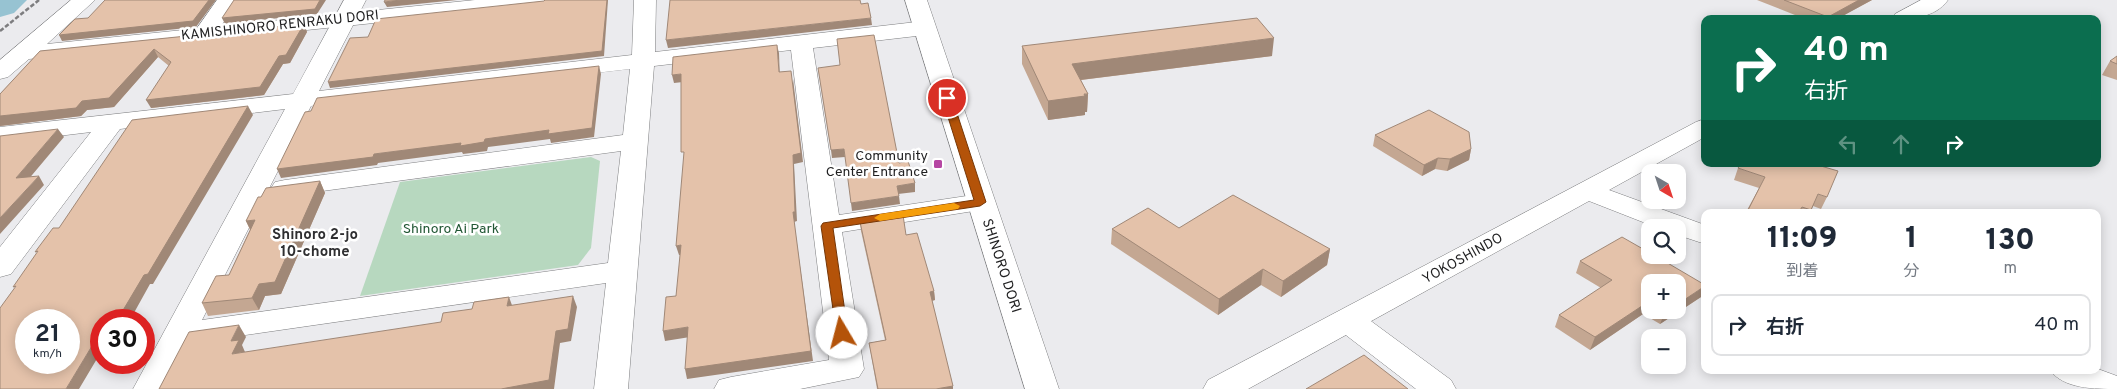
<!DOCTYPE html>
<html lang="ja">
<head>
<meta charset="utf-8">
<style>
	body { margin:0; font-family:Overpass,"Noto Sans JP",sans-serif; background:#f6f6f7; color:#1f2937; height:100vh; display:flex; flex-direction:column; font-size:19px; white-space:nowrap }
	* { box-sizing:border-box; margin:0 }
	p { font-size:16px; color:#747a83 }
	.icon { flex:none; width:28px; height:28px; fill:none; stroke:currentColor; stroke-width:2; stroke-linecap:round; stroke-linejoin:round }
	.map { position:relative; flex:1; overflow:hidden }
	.drawer { position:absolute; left:1701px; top:209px; width:400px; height:165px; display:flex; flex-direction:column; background:#fff; border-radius:10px; box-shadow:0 2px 12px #0003 }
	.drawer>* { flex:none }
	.guide { position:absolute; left:1701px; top:15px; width:400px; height:152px; border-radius:10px; box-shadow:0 2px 12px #0003; background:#0b6e4f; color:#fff; overflow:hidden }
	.needle { width:32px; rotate:141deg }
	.fabs { position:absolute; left:1641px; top:164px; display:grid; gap:10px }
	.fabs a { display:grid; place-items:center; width:45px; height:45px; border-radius:10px; background:#fff; box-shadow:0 2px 12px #0003; font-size:25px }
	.speed { position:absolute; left:15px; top:309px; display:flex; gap:10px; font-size:25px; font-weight:700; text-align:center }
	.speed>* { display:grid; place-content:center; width:65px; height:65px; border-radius:50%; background:#fff; box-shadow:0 2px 12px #0003; line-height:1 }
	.speed small { font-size:12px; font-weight:400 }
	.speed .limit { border:8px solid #d22; background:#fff; color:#111 }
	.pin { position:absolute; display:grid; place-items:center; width:42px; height:42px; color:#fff; margin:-21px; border:2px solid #fff; border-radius:50%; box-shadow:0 1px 5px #0007 }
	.me { position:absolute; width:55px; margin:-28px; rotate:352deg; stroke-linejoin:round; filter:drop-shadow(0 0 4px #0008) }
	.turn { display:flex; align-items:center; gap:18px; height:105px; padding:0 20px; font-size:22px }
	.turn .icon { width:65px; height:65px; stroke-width:2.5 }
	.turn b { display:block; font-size:35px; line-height:42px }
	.lanes { display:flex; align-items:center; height:48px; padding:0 20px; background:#0003; justify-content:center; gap:25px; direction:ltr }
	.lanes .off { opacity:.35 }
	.eta { display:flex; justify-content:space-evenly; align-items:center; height:85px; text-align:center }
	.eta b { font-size:30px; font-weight:800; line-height:35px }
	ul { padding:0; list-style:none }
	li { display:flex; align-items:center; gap:15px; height:62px; margin:0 10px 8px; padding:0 10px; border:2px solid #e0e1e3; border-radius:10px }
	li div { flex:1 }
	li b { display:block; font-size:19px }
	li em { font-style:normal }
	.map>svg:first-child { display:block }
</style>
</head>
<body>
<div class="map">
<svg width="2117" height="389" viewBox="0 0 2117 389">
	<rect width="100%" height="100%" fill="#ebebee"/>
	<!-- green -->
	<path fill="#b7d8bf" d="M591,157L600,161L591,248L578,265L360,296L400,182Z"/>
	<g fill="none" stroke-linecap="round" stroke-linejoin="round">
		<!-- river -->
		<path fill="#97c3d2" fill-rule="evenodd" d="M0,0H27L14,13L0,17Z"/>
		<defs>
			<path id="minor" d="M217,0H239L212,39L204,41L196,39L193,34Z
				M344,0H366L319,91L632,55L634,0H656L655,52L925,21L933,23L936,28L933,33L925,35L813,48L839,215L980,194L990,196L994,202L990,208L980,210L842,232L864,369L859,377L800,389H714L719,380L731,377L829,360L791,50L654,66L628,389H594L606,283L190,343L167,389H133L285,109L120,129L11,274L0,277V247L91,132L0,143V127L293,94ZM630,69L623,135L285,180L275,182L271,188L275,194L285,196L621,151L608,263L202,320L311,106Z
				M1349,310L1360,313L1451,380L1456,389H1416L1338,329L1333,321L1338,313Z"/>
			<path id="tertiary" d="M71,0H95L47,44L475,0H548L545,5L537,6L29,59L8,77L0,79V60Z
				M1921,0H1948C1935,18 1912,19 1892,19L1895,14Z
				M1705,119V137L1609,190L1705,225V244L1678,235V228H1658L1589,201L1248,389H1203L1208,380L1696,122Z
				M2098,369L2117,376V389C2095,389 2063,389 2050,370Z"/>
			<path id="secondary" d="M905,0H927L1059,389H1025Z"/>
		</defs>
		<!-- minor casing -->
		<use href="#minor" stroke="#7e7f81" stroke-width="1"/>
		<!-- tertiary casing -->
		<use href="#tertiary" stroke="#7e7f81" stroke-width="1"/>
		<!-- secondary casing -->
		<use href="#secondary" stroke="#7e7f81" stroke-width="1"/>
		<!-- path -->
		<path stroke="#7d7d7f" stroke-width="2.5" stroke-dasharray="4.5 2" stroke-linecap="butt" d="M0,31L39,0"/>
		<!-- minor -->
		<use href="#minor" fill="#fff" fill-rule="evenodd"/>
		<!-- tertiary -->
		<use href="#tertiary" fill="#fff" fill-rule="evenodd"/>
		<!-- secondary -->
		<use href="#secondary" fill="#fff" fill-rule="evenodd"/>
	</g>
	<!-- wall -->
	<path fill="#c4a792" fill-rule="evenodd" d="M1757,0H1872L1837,19H1805Z
		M304,24L307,32L290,63L283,64L264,95L151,108L169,66L158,57L114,107L87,110L81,116L0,126V94L40,51Z
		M1022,46L1272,56L1081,80L1088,94L1087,112H1085V115L1048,120L1022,64Z
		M2117,56V80L2102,75L2110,61Z
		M1375,135L1471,149L1469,160L1447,171L1435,169L1422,176L1373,146Z
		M1738,168L1827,197L1821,209L1813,206L1810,212H1746L1759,188L1734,180Z
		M320,181L325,193L281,294L265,296L259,310L208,316L202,303L229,275L250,230L246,221L261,197Z
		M860,222L906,235L934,291L935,300L932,301L953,389H877L869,343L885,340L861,231Z
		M1179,228L1330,249L1327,265L1281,297L1261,285L1218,315L1111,244L1112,229Z
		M1580,261L1701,297L1660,324L1643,314L1590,350L1555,327L1559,315L1601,288L1576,273ZM1650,282L1678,310H1650Z"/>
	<!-- shaded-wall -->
	<path fill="#a08877" d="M209,0H216L196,27L62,41L59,35Z
		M320,0H326L317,14L225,24L222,18Z
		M401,0H457L387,7L384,2Z
		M607,0H608L604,56L330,88L328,82Z
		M1859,0H1872L1837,19H1827L1828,17Z
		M871,18L872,25L668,48L666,40Z
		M304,24L307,32L290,63L283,64L264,95L151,108L146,100L279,56Z
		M1274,38L1272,56L1072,81V64Z
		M777,45L779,53L780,81L779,72Z
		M154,49L158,57L114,107L87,110L81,116L0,126V116L82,101Z
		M599,66L601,74L594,137L551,143L550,139L488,147L487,151L463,154L462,152L378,163L377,165L281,178L277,169L374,154L485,139Z
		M681,74L683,82L674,83L672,75Z
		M793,79L803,162L794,164L797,221L794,222L813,361L687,379L685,369L793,212Z
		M1088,94L1087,112H1085V115L1048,120V101Z
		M248,106L253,115L153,284H150L130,320H108Z
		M58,129L64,137L22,187L16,178Z
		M844,149L845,157L832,158L831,150Z
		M1471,149L1469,160L1447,171L1450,159Z
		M1438,158L1435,169L1422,176L1424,165Z
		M39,176L44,185L0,234V218Z
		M320,181L325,193L281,294L265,296L259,310L252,298L259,284Z
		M915,183V192L898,194L897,186Z
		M899,196L900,204L852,211L851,203Z
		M255,220L252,233L246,221Z
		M681,245L684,255H679L676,246Z
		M1330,249L1327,265L1281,297L1283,281Z
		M1263,269L1261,285L1218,315L1219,299Z
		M1705,286V288L1701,297L1660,324L1665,312L1668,310H1678V304Z
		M934,291L935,300L930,301V292Z
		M573,296L577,307L571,341L560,343L554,389H501L556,331Z
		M509,297L513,308L507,306Z
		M1648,302L1643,314L1590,350L1595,337Z
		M239,325L246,337L242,345L245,352L232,354L231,341Z
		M688,327L690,337L665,341L663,331Z
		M101,331V352L79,389H66Z
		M953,386V389H936Z"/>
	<!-- building -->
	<path fill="#e4c2aa" stroke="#a08877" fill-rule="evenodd" d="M105,0H209L193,21L59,35L75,19L88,18Z
		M234,0H320L315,9L222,18Z
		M385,0H401L384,2Z
		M545,0H607L602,51L328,82L350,38L368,37L376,19L544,1Z
		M670,0H860L861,4L868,3L871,18L666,40Z
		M1784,0H1859L1828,17Z
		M1257,18L1274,38L1072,64L1088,94H1084L1085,96L1048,101L1022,46Z
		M304,24L286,55L279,56L260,87L146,100L171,62L154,49L109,98L82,101L76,108L0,116V94L40,51Z
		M874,35L899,163L908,161L915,183L897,186L899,196L851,203L844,149L831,150L818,68L840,65L837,39Z
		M777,45L779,72L791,71L801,153L793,155L795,212H793L811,351L685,369L688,327L663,331L666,297L676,296L681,245L676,246L684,152H681V74L672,75L673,57Z
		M2117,56V64L2110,61Z
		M599,66L592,128L548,134L549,130L485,139L484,142L460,146L461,143L374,154L373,157L277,169L305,112L311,111L317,98Z
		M248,106L148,274L144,275L122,312L112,314L108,320H101V331L66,389H0V308L16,286L13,287L38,251L35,252L53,228H59L132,120ZM26,320H69V362H26Z
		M1429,110L1469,132L1471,149L1450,159L1438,158L1424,165L1375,135Z
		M58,129L16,178L39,176L0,218V136Z
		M1741,164H1814L1838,171L1827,197L1818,194L1811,210L1802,207L1799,212H1747L1765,177L1738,168Z
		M320,181L275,282L259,284L252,298L202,303L216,276L229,275L255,220L246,221L258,197H261L266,188Z
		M1233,195L1330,249L1283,281L1263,269L1219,299L1112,229L1148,208L1179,228Z
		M903,215L906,235L917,233L934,291L930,292L953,386L936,389H878L869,343L886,340L860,222Z
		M1622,237L1650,253V255H1654L1705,285V286L1678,304V282H1650V303L1648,302L1595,337L1559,315L1612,280L1580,261Z
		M573,296L568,329L556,331L549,380L501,389H159L189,332L239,325L231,341L239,340L232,354L441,322L443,313L472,309L474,302L509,297L507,306Z
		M1661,310H1668L1665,312Z
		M1364,355L1408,389H1306Z"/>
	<!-- route -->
	<path fill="#b45309" stroke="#753606" d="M944,95L952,98L986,202L980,206L833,228L848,333L842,338L837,337L821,226L823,223L974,200L942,98Z"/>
	<!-- slow -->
	<path fill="#f59e0b" d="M954,203L960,206L958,209L880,221L874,218L880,214Z"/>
	<!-- markers -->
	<rect fill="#b646a3" stroke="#fff" stroke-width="2" x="933" y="159" width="10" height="10" rx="2.5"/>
	<g text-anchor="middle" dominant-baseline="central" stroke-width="5" stroke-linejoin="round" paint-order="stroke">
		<!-- street labels -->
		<g font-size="14" fill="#1f1f20" stroke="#fff">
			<text transform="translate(280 26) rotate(-6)">KAMISHINORO RENRAKU DORI</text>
			<text transform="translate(1463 259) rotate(-29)">YOKOSHINDO</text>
			<text transform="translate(1001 266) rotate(72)">SHINORO DORI</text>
		</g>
		<!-- poi labels -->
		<g font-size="14" fill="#1f1f20" stroke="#fff" text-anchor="end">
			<text x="928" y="156">Community<tspan x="928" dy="16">Center Entrance</tspan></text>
		</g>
		<!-- park labels -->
		<g font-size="14" fill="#215734" stroke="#fff">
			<text x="451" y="229">Shinoro Ai Park</text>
		</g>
		<!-- neighbourhood labels -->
		<g font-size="15" font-weight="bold" fill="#2f2f31" stroke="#fff">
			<text x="315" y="235">Shinoro 2-jo<tspan x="315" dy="17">10-chome</tspan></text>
		</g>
	</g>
</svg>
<div class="fabs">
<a><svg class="needle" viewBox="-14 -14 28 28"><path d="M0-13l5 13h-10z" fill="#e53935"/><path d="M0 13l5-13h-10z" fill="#747a83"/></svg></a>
<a><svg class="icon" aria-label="search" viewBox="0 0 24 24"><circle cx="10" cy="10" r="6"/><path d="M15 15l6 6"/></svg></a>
<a>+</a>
<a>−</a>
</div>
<div class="speed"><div>21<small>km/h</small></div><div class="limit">30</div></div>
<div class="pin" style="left:947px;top:98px;background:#d93025"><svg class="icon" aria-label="arrive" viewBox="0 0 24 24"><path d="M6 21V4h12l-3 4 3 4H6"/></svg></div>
<svg class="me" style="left:842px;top:333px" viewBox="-20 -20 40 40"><circle r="19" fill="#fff"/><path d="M0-13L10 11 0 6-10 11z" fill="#b45309"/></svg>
<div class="guide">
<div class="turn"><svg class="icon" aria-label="right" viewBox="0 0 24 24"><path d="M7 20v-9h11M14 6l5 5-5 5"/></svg><div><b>40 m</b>右折</div></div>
<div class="lanes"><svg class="icon off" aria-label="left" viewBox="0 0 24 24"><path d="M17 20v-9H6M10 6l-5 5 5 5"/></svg><svg class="icon off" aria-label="ahead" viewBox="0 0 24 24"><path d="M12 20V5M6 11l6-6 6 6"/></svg><svg class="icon" aria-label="right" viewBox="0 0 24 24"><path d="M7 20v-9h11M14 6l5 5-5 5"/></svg></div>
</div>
<section class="drawer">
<div class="eta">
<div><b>11:09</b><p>到着</p></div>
<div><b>1</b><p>分</p></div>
<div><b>130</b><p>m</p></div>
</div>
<ul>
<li><svg class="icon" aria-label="right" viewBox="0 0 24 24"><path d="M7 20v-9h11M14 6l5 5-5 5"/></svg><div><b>右折</b></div><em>40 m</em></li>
</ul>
</section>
</div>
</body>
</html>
